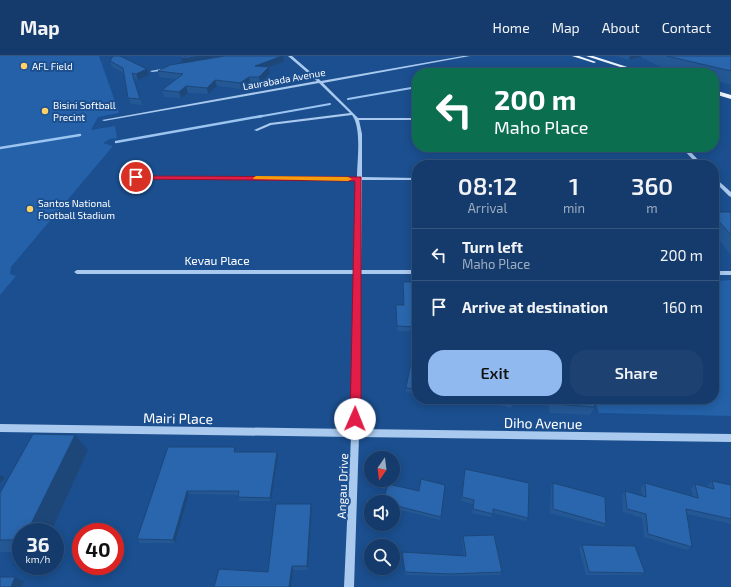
<!DOCTYPE html>
<html lang="en">
<head>
<meta charset="utf-8">
<style>
	body { margin:0; font-family:"Exo 2",sans-serif; background:#1d4271; color:#f1f3f6; height:100vh; display:flex; flex-direction:column; font-size:15px; white-space:nowrap }
	* { box-sizing:border-box; margin:0 }
	p { font-size:13px; color:#9dadc1 }
	.icon { flex:none; width:22px; height:22px; fill:none; stroke:currentColor; stroke-width:2; stroke-linecap:round; stroke-linejoin:round }
	.map { position:relative; flex:1; overflow:hidden }
	.details { position:absolute; left:412px; top:104px; width:307px; height:244px; display:flex; flex-direction:column; background:#143b6b; border-radius:16px; box-shadow:0 2px 10px #0003,0 0 0 1px #33557e }
	.details>* { flex:none }
	.hud { position:absolute; left:412px; top:12px; width:307px; height:84px; border-radius:16px; box-shadow:0 2px 10px #0003,0 0 0 1px #33557e; background:#0b6e4f; color:#fff; overflow:hidden }
	.needle { width:26px; rotate:194deg }
	.buttons { position:absolute; left:364px; top:395px; display:grid; gap:8px }
	.buttons a { display:grid; place-items:center; width:36px; height:36px; border-radius:50%; background:#143b6b; box-shadow:0 2px 10px #0003,0 0 0 1px #33557e; font-size:20px }
	.speed { position:absolute; left:12px; top:467px; display:flex; gap:8px; font-size:20px; font-weight:700; text-align:center }
	.speed>* { display:grid; place-content:center; width:52px; height:52px; border-radius:50%; background:#143b6b; box-shadow:0 2px 10px #0003,0 0 0 1px #33557e; line-height:1 }
	.speed small { font-size:10px; font-weight:400 }
	.speed .limit { border:6px solid #d22; background:#fff; color:#111 }
	.pin { position:absolute; display:grid; place-items:center; width:34px; height:34px; color:#fff; margin:-17px; border:2px solid #fff; border-radius:50%; box-shadow:0 1px 4px #0007 }
	.me { position:absolute; width:44px; margin:-22px; rotate:1deg; stroke-linejoin:round; filter:drop-shadow(0 0 3px #0008) }
	.turn { display:flex; align-items:center; gap:14px; height:84px; padding:0 16px; font-size:18px }
	.turn .icon { width:52px; height:52px; stroke-width:2.5 }
	.turn b { display:block; font-size:28px; line-height:34px }
	.eta { display:flex; justify-content:space-evenly; align-items:center; height:68px; text-align:center }
	.eta b { font-size:24px; font-weight:600; line-height:28px }
	.cta { display:flex; gap:8px; margin-top:auto; padding:8px 16px }
	.cta a { flex:1; height:46px; border-radius:16px; background:#90b9f0; color:#111; font-size:16px; font-weight:600; line-height:46px; text-align:center }
	.cta a+a { background:#1d4271; color:#f1f3f6 }
	ul { padding:0; list-style:none }
	li { display:flex; align-items:center; gap:12px; height:52px; padding:0 16px; border-top:1px solid #33557e }
	li div { flex:1 }
	li b { display:block; font-size:15px }
	li em { font-style:normal }
	header { display:flex; align-items:center; gap:24px; box-sizing:border-box; height:56px; padding:0 20px; background:#143b6b; border-bottom:1px solid #33557e }
	header strong { font-size:19px }
	nav { display:flex; gap:22px; margin-inline-start:auto; font-size:14px }
	.map>svg:first-child { display:block }
</style>
</head>
<body>
<header>
<strong>Map</strong>
<nav><a>Home</a><a>Map</a><a>About</a><a>Contact</a></nav>
</header>
<div class="map">
<svg width="731" height="531" viewBox="0 0 731 531">
	<rect width="100%" height="100%" fill="#1b4f8f"/>
	<!-- green -->
	<path fill="#2461a8" d="M0,0H99L119,57L98,61L91,74L115,70L117,82L110,83L103,87L113,90L11,211L10,218L16,220L0,239Z
		M731,224V360L599,357L594,343H714V225Z"/>
	<g fill="none" stroke-linecap="round" stroke-linejoin="round">
		<!-- stream-far1 -->
		<path stroke="#9cc4f0" stroke-width="2" d="M348,43L417,31
			M257,61L330,48"/>
		<!-- stream -->
		<path stroke="#9cc4f0" stroke-width="2.5" d="M116,86L262,60
			M0,92L80,79"/>
		<!-- minor -->
		<path fill="#a9c9ee" fill-rule="evenodd" d="M288,0H292L321,25L463,0H470L323,27L358,62H417V64H359L362,78V121L417,122V124H362L361,214H417V218H361L359,373L731,378V386L359,381L354,531H344L351,381L0,376V368L351,373L355,218H77L74,216L77,214H355L357,124L136,122L134,121L136,120L357,121C357,105 362,72 352,59L271,69L257,75L254,74L270,67L350,57L319,27L104,65L102,64L317,25Z
			M167,12L168,14L152,16L150,15Z
			M618,13L619,15L602,17L603,16Z
			M681,91H686L703,109H698Z
			M714,121L731,136V141L729,140L714,125Z
			M714,215H731V219H714Z"/>
		<!-- major -->
		<path fill="#f0f6ff" fill-rule="evenodd" d="M572,0H579L596,6L594,7Z
			M586,0H593L646,17H639Z
			M714,34L731,39V43L714,38Z"/>
	</g>
	<!-- wall -->
	<path fill="#245895" d="M181,0H283L284,6L269,11L270,17L260,28L250,27L241,33L217,30L208,38L188,37L181,42L164,41L162,34L176,23L159,21L158,15L182,7Z
		M616,0H731V29L714,24V17H684L661,11L641,1L629,4Z
		M110,5L149,19L138,24L134,22L142,49L131,48L128,42L124,17L112,11Z
		M714,156H731V199L714,178Z
		M403,226H417V275H397L396,249H403Z
		M417,302V331H416L415,338L406,336V332Z
		M488,343H513V347L511,352L487,346Z
		M547,343H592L595,351L590,359L550,357Z
		M168,391L237,395L278,400L271,445H239L238,441V439L189,438L175,487H140L137,483Z
		M88,394L51,476H21V496H0V437Z
		M465,413L528,462L526,465L493,457L491,461L472,457L473,448L461,445L464,417Z
		M712,425L731,429V468L687,458L692,491L687,494L644,481L642,462L623,456L622,439L625,435L642,440L641,431L645,427L693,440L691,432L695,428L708,431V429Z
		M553,427L606,468L603,471L550,457L551,431Z
		M393,446L441,461L440,464L393,452Z
		M311,448L312,452L308,514H293L291,531H214L268,516Z
		M463,480L502,516L500,519L448,520L405,519L402,499V496L464,500L462,483Z
		M582,489L645,517L641,519H586L579,492Z"/>
	<!-- shaded-wall -->
	<path fill="#1d4779" d="M201,0H241L183,9L181,3Z
		M283,0L284,6L269,11L270,17L260,28L259,21L255,10Z
		M630,0H641V1L629,4Z
		M147,13L149,19L138,24L136,18Z
		M249,21L250,27L241,33L240,27Z
		M215,24L217,30L208,38L207,32Z
		M186,30L188,37L181,42L179,36Z
		M75,379L88,394L51,476H27Z
		M277,396L278,400L271,445L270,442Z
		M0,419L5,422L0,427Z
		M187,435L189,438L175,487L173,484Z
		M311,448L312,452L308,514L307,510Z
		M292,510L293,514L291,531H289Z
		M15,521L24,526L21,531H11Z"/>
	<!-- building -->
	<path fill="#2a66ad" stroke="#1d4779" d="M113,0H120L147,13L136,18L132,17L140,43L128,42L123,12L110,5Z
		M187,0H201L181,3Z
		M225,0H282L255,10L269,11L259,21H249L240,27L215,24L207,32L186,30L179,36L162,34L183,18L158,15L170,9Z
		M667,0H731V15Z
		M714,156H731V179L714,160Z
		M403,226H417V271L397,270L396,249H404Z
		M412,301L417,302V327L416,333L406,332Z
		M495,343H513V347Z
		M553,343H592L595,351L555,348Z
		M33,378L75,379L27,476H21V484H0V437Z
		M168,391H235L234,396H277L270,442L238,441L239,435H187L173,484L137,483Z
		M465,413L529,427L528,462L493,453V458L473,453L474,444L462,441Z
		M421,423L445,429L441,461L393,449V446H383L388,428L419,435Z
		M712,425L731,429V463L686,453L692,491L648,478L646,458L627,453L625,435L646,441L645,427L698,442L695,428L714,433Z
		M553,427L605,441L606,468L553,453Z
		M276,448H311L307,510H292L289,531H214L219,513L268,516Z
		M494,479L502,516L449,518L405,516L402,496L466,500L463,480Z
		M582,489L635,490L645,517L589,516Z
		M0,521H15L11,531H0Z"/>
	<!-- route -->
	<path fill="#e11d48" stroke="#92132f" d="M133,120L361,121V363L359,367H351L350,363L355,125L136,123H133Z"/>
	<!-- slow -->
	<path fill="#f59e0b" d="M256,120L348,121L352,123L348,125L254,123L253,122Z"/>
	<!-- markers -->
	<g fill="#ffd166" stroke="#1b4f8f" stroke-width="1.5">
		<circle cx="24" cy="10" r="4"/>
		<circle cx="45" cy="55" r="4"/>
		<circle cx="30" cy="153" r="4"/>
	</g>
	<g text-anchor="middle" dominant-baseline="central" stroke-width="4" stroke-linejoin="round" paint-order="stroke">
		<!-- far-poi labels -->
		<g font-size="10" fill="#fff" stroke="#1b4f8f" text-anchor="start">
			<text x="32" y="10">AFL Field</text>
			<text x="53" y="49">Bisini Softball<tspan x="53" dy="12">Precint</tspan></text>
			<text x="38" y="147">Santos National<tspan x="38" dy="12">Football Stadium</tspan></text>
		</g>
		<!-- far-street labels -->
		<g font-size="10" fill="#fff" stroke="#1b4f8f">
			<text transform="translate(284 23) rotate(-10)">Laurabada Avenue</text>
		</g>
		<!-- street labels -->
		<g font-size="12" fill="#fff" stroke="#1b4f8f">
			<text x="217" y="204">Kevau Place</text>
			<text transform="translate(342 430) rotate(-88)">Angau Drive</text>
		</g>
		<!-- near-street labels -->
		<g font-size="14" fill="#fff" stroke="#1b4f8f">
			<text transform="translate(178 362) rotate(1)">Mairi Place</text>
			<text transform="translate(543 367) rotate(1)">Diho Avenue</text>
		</g>
	</g>
</svg>
<div class="buttons">
<a><svg class="needle" viewBox="-14 -14 28 28"><path d="M0-13l5 13h-10z" fill="#e53935"/><path d="M0 13l5-13h-10z" fill="#9dadc1"/></svg></a>
<a><svg class="icon" aria-label="sound" viewBox="0 0 24 24"><path d="M4 9h4l5-4v14l-5-4H4zM17 9q2 3 0 6"/></svg></a>
<a><svg class="icon" aria-label="search" viewBox="0 0 24 24"><circle cx="10" cy="10" r="6"/><path d="M15 15l6 6"/></svg></a>
</div>
<div class="speed"><div>36<small>km/h</small></div><div class="limit">40</div></div>
<div class="pin" style="left:136px;top:121px;background:#d93025"><svg class="icon" aria-label="arrive" viewBox="0 0 24 24"><path d="M6 21V4h12l-3 4 3 4H6"/></svg></div>
<svg class="me" style="left:355px;top:363px" viewBox="-20 -20 40 40"><circle r="19" fill="#fff"/><path d="M0-13L10 11 0 6-10 11z" fill="#e11d48"/></svg>
<div class="hud">
<div class="turn"><svg class="icon" aria-label="left" viewBox="0 0 24 24"><path d="M17 20v-9H6M10 6l-5 5 5 5"/></svg><div><b>200 m</b>Maho Place</div></div>
</div>
<section class="details">
<div class="eta">
<div><b>08:12</b><p>Arrival</p></div>
<div><b>1</b><p>min</p></div>
<div><b>360</b><p>m</p></div>
</div>
<ul>
<li><svg class="icon" aria-label="left" viewBox="0 0 24 24"><path d="M17 20v-9H6M10 6l-5 5 5 5"/></svg><div><b>Turn left</b><p>Maho Place</p></div><em>200 m</em></li>
<li><svg class="icon" aria-label="arrive" viewBox="0 0 24 24"><path d="M6 21V4h12l-3 4 3 4H6"/></svg><div><b>Arrive at destination</b></div><em>160 m</em></li>
</ul>
<div class="cta"><a>Exit</a><a>Share</a></div>
</section>
</div>
</body>
</html>
